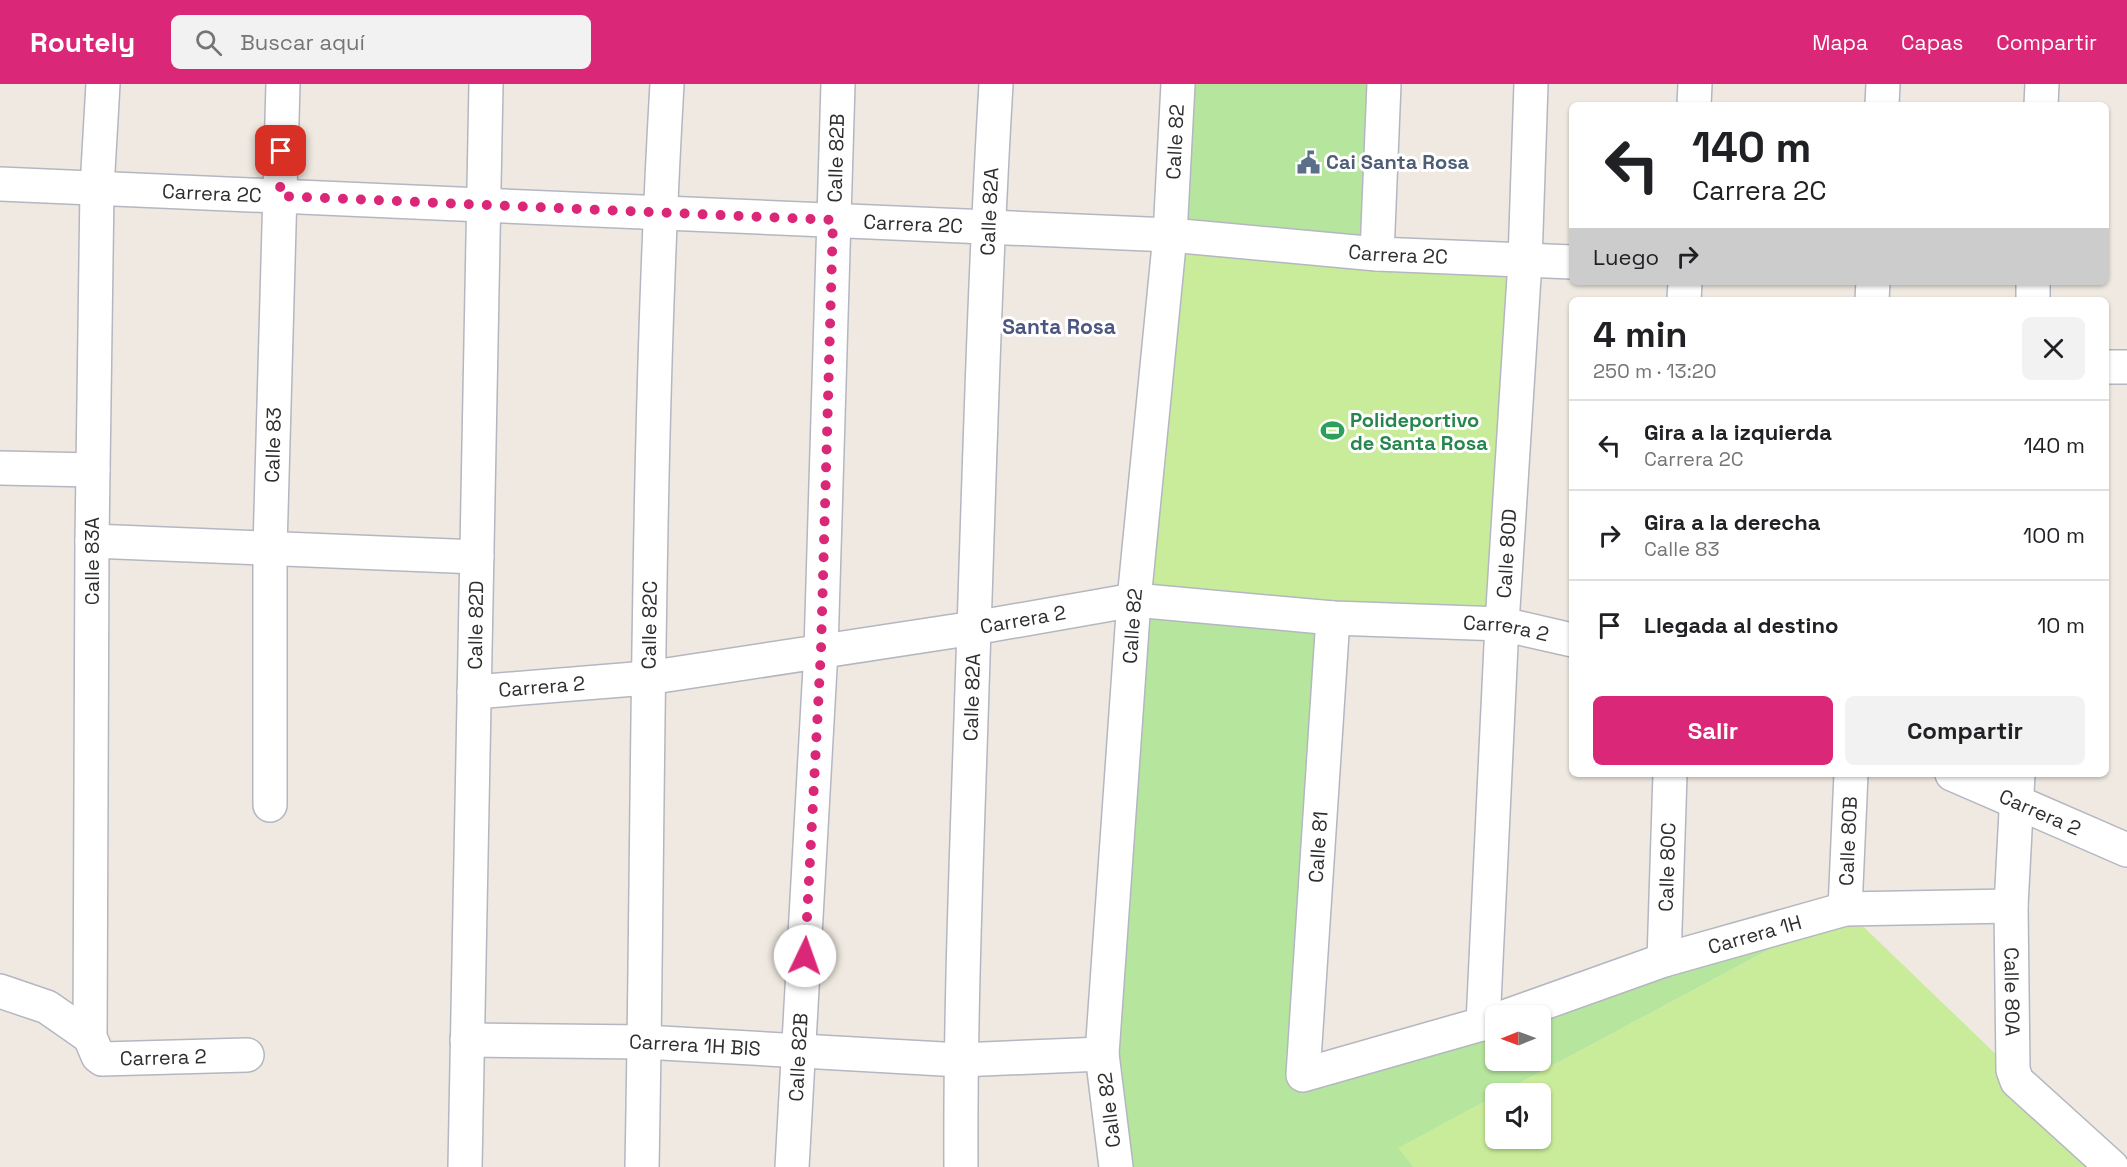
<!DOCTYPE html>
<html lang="es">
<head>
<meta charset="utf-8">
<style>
	body { margin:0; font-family:"Space Grotesk",sans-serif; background:#f2f2f2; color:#202124; height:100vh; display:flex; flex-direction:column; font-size:22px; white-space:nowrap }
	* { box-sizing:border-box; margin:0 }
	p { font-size:20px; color:#757577 }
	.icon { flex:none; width:33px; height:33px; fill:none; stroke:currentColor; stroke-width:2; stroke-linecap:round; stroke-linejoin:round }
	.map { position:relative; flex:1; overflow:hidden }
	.side { position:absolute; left:1569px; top:213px; width:540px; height:480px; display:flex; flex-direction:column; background:#fff; border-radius:9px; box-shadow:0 2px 4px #0004 }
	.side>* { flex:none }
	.hud { position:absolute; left:1569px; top:18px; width:540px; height:183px; border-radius:9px; box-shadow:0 2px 4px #0004; background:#fff; color:#202124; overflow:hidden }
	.needle { width:39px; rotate:269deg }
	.tools { position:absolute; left:1485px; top:921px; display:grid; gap:12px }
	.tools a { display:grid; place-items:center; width:66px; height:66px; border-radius:9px; background:#fff; box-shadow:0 2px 4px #0004; font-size:30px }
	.pin { position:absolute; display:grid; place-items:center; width:51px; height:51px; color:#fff; margin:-26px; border-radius:12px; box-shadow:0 3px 9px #0006 }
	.me { position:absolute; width:66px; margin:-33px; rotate:3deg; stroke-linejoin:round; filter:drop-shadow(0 0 4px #0008) }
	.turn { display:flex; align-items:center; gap:21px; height:126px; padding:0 24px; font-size:27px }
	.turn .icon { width:78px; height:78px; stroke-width:2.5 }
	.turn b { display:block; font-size:42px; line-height:51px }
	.then { display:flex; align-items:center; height:57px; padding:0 24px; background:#0003; gap:12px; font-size:22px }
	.round { display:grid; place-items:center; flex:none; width:63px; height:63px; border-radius:9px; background:#f2f2f2 }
	.summary { display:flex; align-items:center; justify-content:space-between; height:102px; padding:0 24px }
	h1 { font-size:36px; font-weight:600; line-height:45px }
	.action { display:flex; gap:12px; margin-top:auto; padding:12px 24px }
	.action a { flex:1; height:69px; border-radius:9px; background:#db2777; color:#fff; font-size:24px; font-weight:600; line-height:69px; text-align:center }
	.action a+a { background:#f2f2f2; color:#202124 }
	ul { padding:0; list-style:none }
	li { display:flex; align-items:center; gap:18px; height:90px; padding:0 24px; border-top:2px solid #e0e0e0 }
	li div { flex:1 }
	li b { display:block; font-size:22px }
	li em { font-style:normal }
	header { display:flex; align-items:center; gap:36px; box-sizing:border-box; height:84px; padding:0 30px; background:#db2777; color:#fff }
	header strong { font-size:28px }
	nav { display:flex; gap:33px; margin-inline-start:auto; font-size:21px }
	.search { width:420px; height:54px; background:#f2f2f2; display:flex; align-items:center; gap:15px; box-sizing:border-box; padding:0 21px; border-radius:9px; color:#757577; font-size:22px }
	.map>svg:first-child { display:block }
</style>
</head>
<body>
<header>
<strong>Routely</strong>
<div class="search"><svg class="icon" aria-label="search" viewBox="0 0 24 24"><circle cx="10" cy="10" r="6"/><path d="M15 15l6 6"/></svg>Buscar aquí</div>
<nav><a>Mapa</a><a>Capas</a><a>Compartir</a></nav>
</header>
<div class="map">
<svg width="2127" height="1083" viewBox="0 0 2127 1083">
	<rect width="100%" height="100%" fill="#efe9e1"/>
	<!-- green -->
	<path fill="#b6e59e" d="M1176,0H1384L1377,170L1170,151Z
		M1134,516L1333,534L1303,991L1495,936L1496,976H1540V932L1845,825L1501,1009L1496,1010L1495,1012L1399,1064L1414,1083H1116L1102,970Z"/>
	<!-- pitch -->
	<path fill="#c9ec9a" d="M1170,151L1525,177L1502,540L1134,516Z
		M1845,825L2113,1083H1414L1398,1064L1495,1012L1496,1054H1540V1010L1501,1009Z"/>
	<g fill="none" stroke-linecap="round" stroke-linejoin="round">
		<defs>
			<g id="street">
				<path id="s1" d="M103,0L97,104L92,457L90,953L98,972L102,975L247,971"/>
				<path d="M1694,21L1695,0"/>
				<path d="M1882,21L1883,0"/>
				<path d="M2041,21L2042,0"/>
				<path id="s2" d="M0,100L1170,151L1377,170L1572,178"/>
				<path d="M1377,170L1384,0"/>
				<path d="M1684,216L1685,198"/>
				<path d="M1872,216L1873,198"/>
				<path d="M2033,216V198"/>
				<path d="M2106,283H2127"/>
				<path d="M0,384L93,386"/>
				<path d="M92,457L477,473"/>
				<path d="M1333,534L1303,991L1496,936"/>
				<path id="s3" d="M474,608L647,594L974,544L1134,516L1333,534L1502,540L1572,556"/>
				<path id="s4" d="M1952,690L2127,766"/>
				<path id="s5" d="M2018,690L2011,822L2013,986L2017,997L2112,1083"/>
				<path id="s6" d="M270,721V464L283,0"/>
				<path id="s7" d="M1845,825L1851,690"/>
				<path id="s8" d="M1664,876L1670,690"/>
				<path d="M0,907L47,923L90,953"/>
				<path id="s9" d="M1507,932L1664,876L1845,825L2011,822"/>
				<path id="s10" d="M1483,940L1502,540L1525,177L1531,0"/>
				<path id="s11" d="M467,956L644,958L960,976L1102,970"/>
				<path id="s12" d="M465,1083L486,0"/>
				<path id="s13" d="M642,1083C649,722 646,361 667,0"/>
				<path id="s14" d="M792,1083L821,566L838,0"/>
				<path id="s15" d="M961,1083C960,923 967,764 972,604C979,403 984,201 996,0"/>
				<path id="s16" d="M1116,1083L1102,970L1134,516L1170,151L1178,0"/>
			</g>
		</defs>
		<!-- street casing -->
		<use href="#street" stroke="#b4b7c1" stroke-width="36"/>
		<!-- street -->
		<use href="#street" stroke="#fff" stroke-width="33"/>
	</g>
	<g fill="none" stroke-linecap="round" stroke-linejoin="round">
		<!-- route -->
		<path stroke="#db2777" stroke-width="10" stroke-dasharray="0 18" d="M281,67L280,112L833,136L821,566L805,872"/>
	</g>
	<!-- icons -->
	<defs>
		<symbol id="civic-bare" viewBox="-9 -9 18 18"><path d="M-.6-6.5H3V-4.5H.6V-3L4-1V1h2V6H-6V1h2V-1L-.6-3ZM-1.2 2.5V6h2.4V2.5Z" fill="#5c6f8a" stroke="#fff" stroke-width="2.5" paint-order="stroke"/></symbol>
		<symbol id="stadium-bare" viewBox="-9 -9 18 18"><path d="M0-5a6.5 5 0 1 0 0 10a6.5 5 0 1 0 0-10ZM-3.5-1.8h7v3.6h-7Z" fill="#2e9e5b" stroke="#fff" stroke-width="2.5" paint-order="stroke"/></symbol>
	</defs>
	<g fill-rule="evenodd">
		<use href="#civic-bare" x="1292" y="62" width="33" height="33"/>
		<use href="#stadium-bare" x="1316" y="330" width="33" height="33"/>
	</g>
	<g text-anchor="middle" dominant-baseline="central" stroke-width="6" stroke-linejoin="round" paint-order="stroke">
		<!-- street labels -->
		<g font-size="20" fill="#2e2e2e" stroke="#fff">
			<text stroke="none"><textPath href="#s16" startOffset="1029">Calle 82</textPath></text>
			<text stroke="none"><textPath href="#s14" startOffset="1010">Calle 82B</textPath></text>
			<text stroke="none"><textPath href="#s2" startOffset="212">Carrera 2C</textPath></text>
			<text stroke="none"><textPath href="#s15" startOffset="956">Calle 82A</textPath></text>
			<text stroke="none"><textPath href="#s2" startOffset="914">Carrera 2C</textPath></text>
			<text stroke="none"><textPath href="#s2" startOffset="1400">Carrera 2C</textPath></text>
			<text stroke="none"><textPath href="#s6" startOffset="360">Calle 83</textPath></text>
			<text stroke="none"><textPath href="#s10" startOffset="471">Calle 80D</textPath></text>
			<text transform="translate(92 477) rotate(-90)">Calle 83A</text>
			<text stroke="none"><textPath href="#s3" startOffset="554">Carrera 2</textPath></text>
			<text stroke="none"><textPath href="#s13" startOffset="542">Calle 82C</textPath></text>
			<text stroke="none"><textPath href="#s16" startOffset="543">Calle 82</textPath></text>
			<text stroke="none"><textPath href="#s12" startOffset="542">Calle 82D</textPath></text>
			<text stroke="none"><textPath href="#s3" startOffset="1040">Carrera 2</textPath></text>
			<text stroke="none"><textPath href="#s3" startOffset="68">Carrera 2</textPath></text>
			<text stroke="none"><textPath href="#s15" startOffset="470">Calle 82A</textPath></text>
			<text stroke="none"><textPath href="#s4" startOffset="96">Carrera 2</textPath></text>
			<text stroke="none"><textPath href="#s7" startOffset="68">Calle 80B</textPath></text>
			<text transform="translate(1318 763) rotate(-86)">Calle 81</text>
			<text stroke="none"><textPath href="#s8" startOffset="93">Calle 80C</textPath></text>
			<text stroke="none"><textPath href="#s9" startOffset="261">Carrera 1H</textPath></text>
			<text stroke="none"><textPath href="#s5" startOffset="218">Calle 80A</textPath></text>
			<text stroke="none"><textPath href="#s11" startOffset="228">Carrera 1H BIS</textPath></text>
			<text stroke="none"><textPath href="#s1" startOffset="1040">Carrera 2</textPath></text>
			<text stroke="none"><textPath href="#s14" startOffset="110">Calle 82B</textPath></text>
			<text transform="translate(1109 1026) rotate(-97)">Calle 82</text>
		</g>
		<!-- service labels -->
		<g font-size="20" font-weight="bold" fill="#4e5e75" stroke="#fff" text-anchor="start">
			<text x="1326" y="78">Cai Santa Rosa</text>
		</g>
		<!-- leisure labels -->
		<g font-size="20" font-weight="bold" fill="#27864d" stroke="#fff" text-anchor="start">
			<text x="1350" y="336">Polideportivo<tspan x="1350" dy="23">de Santa Rosa</tspan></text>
		</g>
		<!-- neighbourhood labels -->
		<g font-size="21" font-weight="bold" fill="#4d5680" stroke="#fff">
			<text x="1059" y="242">Santa Rosa</text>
		</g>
	</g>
</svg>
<div class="tools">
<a><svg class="needle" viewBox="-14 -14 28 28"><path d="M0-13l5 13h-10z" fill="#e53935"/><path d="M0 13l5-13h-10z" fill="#757577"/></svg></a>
<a><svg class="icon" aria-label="sound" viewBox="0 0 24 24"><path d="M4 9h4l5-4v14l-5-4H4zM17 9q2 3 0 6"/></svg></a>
</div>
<div class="pin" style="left:281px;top:67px;background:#d93025"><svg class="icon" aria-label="arrive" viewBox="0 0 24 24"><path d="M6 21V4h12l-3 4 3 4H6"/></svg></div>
<svg class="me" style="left:805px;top:872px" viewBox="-20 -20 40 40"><circle r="19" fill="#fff"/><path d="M0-13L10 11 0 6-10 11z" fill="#db2777"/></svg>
<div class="hud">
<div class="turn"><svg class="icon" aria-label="left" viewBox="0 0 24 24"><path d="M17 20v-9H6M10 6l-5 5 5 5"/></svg><div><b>140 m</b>Carrera 2C</div></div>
<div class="then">Luego<svg class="icon" aria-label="right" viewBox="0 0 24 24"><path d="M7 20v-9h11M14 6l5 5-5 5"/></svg></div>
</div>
<section class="side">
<div class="summary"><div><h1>4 min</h1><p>250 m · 13:20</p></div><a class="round"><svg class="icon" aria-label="close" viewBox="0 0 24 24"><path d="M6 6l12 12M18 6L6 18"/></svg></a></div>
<ul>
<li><svg class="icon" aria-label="left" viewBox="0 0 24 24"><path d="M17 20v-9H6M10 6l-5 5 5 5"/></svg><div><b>Gira a la izquierda</b><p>Carrera 2C</p></div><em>140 m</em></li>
<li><svg class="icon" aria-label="right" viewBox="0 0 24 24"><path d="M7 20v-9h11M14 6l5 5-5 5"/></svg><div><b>Gira a la derecha</b><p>Calle 83</p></div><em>100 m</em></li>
<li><svg class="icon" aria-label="arrive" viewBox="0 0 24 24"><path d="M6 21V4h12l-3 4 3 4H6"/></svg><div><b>Llegada al destino</b></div><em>10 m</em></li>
</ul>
<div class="action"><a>Salir</a><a>Compartir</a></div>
</section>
</div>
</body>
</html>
